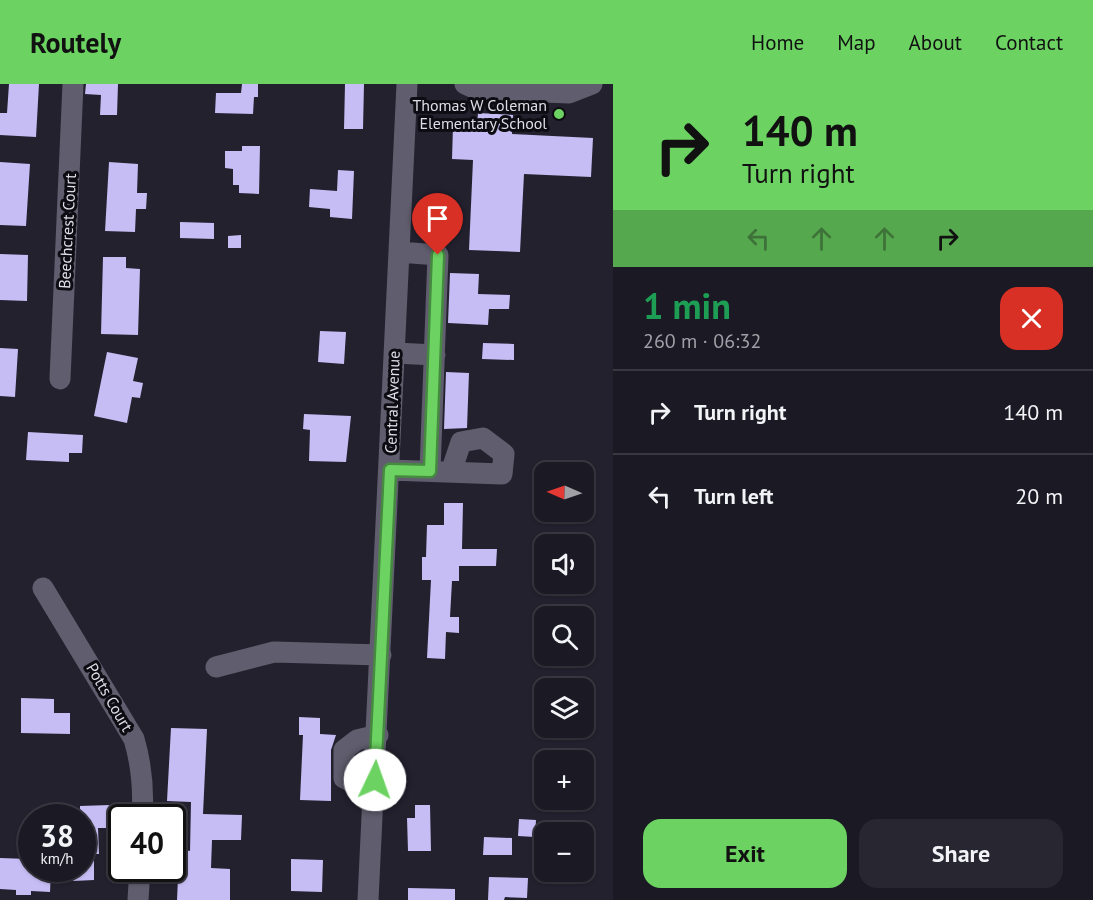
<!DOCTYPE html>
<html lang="en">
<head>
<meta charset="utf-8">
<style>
	body { margin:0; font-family:"PT Sans",sans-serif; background:#282630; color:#f1f3f6; height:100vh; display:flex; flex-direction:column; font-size:22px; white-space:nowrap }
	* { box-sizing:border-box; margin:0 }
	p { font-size:20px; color:#a0a0a6 }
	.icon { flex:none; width:33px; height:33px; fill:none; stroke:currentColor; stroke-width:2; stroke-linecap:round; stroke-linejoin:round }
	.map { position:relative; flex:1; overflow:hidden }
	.details { display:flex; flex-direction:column; background:#1b1923; width:480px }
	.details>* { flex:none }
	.banner { background:#6cd362; color:#111; overflow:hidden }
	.needle { width:39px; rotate:272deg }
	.fabs { position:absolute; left:534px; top:378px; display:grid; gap:12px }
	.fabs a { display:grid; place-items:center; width:60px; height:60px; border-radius:12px; background:#1b1923; box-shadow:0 2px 4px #0004,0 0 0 2px #393841; font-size:30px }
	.speed { position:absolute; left:18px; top:720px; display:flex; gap:12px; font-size:30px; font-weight:700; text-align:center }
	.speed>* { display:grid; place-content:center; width:78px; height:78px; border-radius:50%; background:#1b1923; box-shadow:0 2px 4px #0004,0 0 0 2px #393841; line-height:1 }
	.speed small { font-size:15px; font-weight:400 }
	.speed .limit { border:3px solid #111; border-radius:9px; background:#fff; color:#111 }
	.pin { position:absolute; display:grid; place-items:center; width:51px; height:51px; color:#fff; margin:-62px -26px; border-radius:50% 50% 50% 0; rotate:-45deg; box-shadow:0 0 6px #0007 }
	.pin .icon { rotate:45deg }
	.me { position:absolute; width:66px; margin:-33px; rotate:3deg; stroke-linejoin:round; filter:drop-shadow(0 0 4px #0008) }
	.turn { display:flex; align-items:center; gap:21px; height:126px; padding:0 30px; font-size:27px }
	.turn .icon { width:78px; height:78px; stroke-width:2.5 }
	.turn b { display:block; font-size:42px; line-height:51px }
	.lanes { display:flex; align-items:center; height:57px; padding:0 30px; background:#0003; justify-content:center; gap:30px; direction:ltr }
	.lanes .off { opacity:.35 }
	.round { display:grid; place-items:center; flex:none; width:63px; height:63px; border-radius:18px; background:#282630 }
	.summary { display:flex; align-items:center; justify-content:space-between; height:102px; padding:0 30px }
	h1 { font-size:36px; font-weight:700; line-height:45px; color:#1e9e55 }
	.cta { display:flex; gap:12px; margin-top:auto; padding:12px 30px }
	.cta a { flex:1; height:69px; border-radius:18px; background:#6cd362; color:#111; font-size:24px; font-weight:700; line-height:69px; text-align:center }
	.cta a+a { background:#282630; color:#f1f3f6 }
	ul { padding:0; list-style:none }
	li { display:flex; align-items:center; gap:18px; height:84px; padding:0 30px; border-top:2px solid #393841 }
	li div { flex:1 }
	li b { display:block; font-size:22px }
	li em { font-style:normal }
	header { display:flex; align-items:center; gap:36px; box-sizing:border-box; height:84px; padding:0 30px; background:#6cd362; color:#111 }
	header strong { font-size:28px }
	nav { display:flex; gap:33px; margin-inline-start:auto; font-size:21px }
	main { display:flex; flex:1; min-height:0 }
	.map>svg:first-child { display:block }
</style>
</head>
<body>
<header>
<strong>Routely</strong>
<nav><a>Home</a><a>Map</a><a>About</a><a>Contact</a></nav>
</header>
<main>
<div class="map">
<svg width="613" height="816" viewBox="0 0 613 816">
	<rect width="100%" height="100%" fill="#24212f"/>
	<!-- building -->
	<path fill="#c6bdf4" d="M9,0H39L36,53L0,51V29H7Z
		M86,0H118L117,31H100L101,11L85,10Z
		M242,0H258V13H254L253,30L215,29L216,9H241Z
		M345,0H364L363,45H344Z
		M478,29L513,31L512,50L593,54L591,93L524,90L520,168L469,166L473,76L452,75L453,42L477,43Z
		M242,62H260L259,110L239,109V101H233V85L225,84V67H242Z
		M0,78L30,80L26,142L0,141Z
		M109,78L138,80L137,109H147L146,125H136L135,148L105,147Z
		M338,86L354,87L352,135L330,133V125L309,123L310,105L337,107Z
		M180,138L214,139V155L180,154Z
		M241,151V164H228V152Z
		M0,170L28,171L27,217L0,216Z
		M103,173H126V184L140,185L138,251L101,250Z
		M450,189L479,190L478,210L510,211L509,225H489L488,241L448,239Z
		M320,247L346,248L344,280L318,278Z
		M483,259L514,260V276L482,275Z
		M0,264L18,265L15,313L0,312Z
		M107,268L138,274L133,297L143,299L140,314L132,313L127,339L94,332Z
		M446,288L469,289L467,344L444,345Z
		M304,330L351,332L346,378L309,377L310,346L303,345Z
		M28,348L83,351L82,369H69V378L26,376Z
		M444,419H463L462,465H497L496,482H459V497H452L450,533H459V549L446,548L445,575L427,574L431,496H422V473H426L427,441H444Z
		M21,614L54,615V629H70V650L21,649Z
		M299,633L320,634V650L336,651L331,666V717L300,716L303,651H299Z
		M171,644L207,645L203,730L242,731L241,756H212L211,784L230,785V816H177L178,794L185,775V766L190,767L191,718L167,717Z
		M110,721L111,744H98L99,770H94V796L73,797V784H82V734H80V722Z
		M415,721H430L431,767H408L407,734H415Z
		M519,735L536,736L535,753L518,752Z
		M484,753L512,754V771H483Z
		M0,774L28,775V784L51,785L50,808L31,807V811H16V806L0,805Z
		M291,775L323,776L322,808L291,807Z
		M489,793L528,794L527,814L505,813L504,816H488Z
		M408,804L455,805V816H408Z"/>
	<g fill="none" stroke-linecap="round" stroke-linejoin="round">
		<!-- minor -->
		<path stroke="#605e6e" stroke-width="21" d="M465,0L476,5L569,9L592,0
			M399,168L438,171L430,387
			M395,269L435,271
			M60,295L73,0
			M390,386L502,390L504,370L483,354L461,358L451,388
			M43,504L134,655C142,682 144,705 142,734
			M216,583L274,568L381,571
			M375,710L344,694V666L357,656L378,651
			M138,816L140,784
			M368,816L407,0"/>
	</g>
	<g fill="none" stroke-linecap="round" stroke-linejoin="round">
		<defs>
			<path id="route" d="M375,696L390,386L430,387L438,171"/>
		</defs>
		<!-- route casing -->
		<use href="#route" stroke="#468940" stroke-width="15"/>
		<!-- route -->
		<use href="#route" stroke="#6cd362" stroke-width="10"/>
	</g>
	<!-- markers -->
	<circle fill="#6cd362" stroke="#0d0c12" stroke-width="2" cx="559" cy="30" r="6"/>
	<g text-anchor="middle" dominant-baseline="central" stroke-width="6" stroke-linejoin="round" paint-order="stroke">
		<!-- poi labels -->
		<g font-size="16" fill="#dfdee8" stroke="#0d0c12" text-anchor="end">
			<text x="547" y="21">Thomas W Coleman<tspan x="547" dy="18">Elementary School</tspan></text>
		</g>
		<!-- street labels -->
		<g font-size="16" fill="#dfdee8" stroke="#0d0c12">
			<text transform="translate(67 147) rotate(-87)">Beechcrest Court</text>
			<text transform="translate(392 318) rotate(-88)">Central Avenue</text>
			<text transform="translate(110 613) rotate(60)">Potts Court</text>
		</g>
	</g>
</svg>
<div class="fabs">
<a><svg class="needle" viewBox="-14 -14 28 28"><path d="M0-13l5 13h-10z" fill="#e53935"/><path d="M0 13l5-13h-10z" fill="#a0a0a6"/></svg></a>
<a><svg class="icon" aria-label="sound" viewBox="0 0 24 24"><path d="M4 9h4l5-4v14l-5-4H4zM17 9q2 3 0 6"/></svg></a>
<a><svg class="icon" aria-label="search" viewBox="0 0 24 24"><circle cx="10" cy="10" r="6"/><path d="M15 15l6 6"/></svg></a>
<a><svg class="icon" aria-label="layers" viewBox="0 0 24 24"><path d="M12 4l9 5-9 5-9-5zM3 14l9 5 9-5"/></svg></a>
<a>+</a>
<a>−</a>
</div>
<div class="speed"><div>38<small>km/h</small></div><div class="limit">40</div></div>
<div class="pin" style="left:438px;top:171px;background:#d93025"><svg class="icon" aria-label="arrive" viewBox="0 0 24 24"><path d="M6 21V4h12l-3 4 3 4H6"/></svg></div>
<svg class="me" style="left:375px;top:696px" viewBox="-20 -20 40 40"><circle r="19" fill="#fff"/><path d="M0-13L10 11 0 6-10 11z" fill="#6cd362"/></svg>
</div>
<section class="details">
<div class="banner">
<div class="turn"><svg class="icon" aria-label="right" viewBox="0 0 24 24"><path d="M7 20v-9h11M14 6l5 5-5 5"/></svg><div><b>140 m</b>Turn right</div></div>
<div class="lanes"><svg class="icon off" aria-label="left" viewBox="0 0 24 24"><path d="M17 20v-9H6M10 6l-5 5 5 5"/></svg><svg class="icon off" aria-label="ahead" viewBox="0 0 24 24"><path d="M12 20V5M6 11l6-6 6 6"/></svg><svg class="icon off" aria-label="ahead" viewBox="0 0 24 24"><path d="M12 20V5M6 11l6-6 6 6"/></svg><svg class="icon" aria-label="right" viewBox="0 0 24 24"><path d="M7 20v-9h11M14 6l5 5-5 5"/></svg></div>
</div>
<div class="summary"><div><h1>1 min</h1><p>260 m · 06:32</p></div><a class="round" style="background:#d93025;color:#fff"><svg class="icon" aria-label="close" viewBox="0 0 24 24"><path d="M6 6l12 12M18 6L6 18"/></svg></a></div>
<ul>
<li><svg class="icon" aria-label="right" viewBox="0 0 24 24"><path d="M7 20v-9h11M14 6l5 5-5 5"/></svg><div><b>Turn right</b></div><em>140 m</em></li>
<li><svg class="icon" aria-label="left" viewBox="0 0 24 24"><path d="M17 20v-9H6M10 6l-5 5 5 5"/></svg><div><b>Turn left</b></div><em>20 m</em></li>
</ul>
<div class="cta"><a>Exit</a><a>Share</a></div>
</section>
</main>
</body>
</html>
